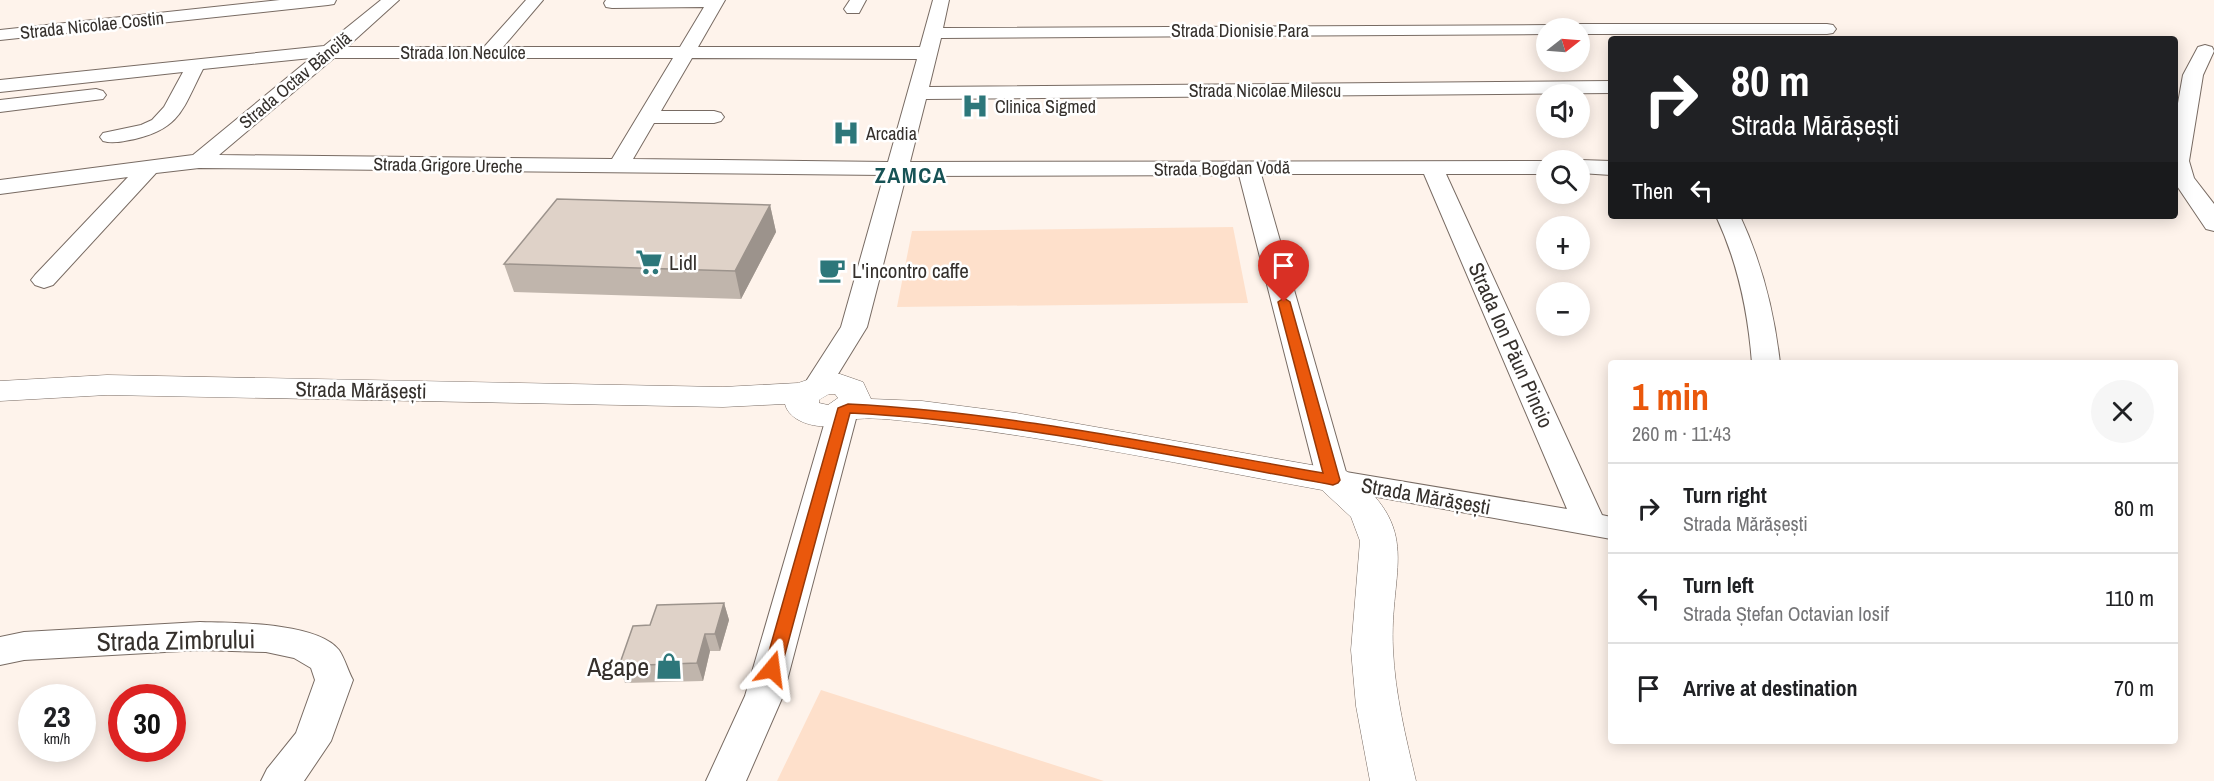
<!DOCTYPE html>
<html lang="en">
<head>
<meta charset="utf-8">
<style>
	body { margin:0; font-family:"Archivo Narrow",sans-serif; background:#f6f6f6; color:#202124; height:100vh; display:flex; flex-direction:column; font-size:22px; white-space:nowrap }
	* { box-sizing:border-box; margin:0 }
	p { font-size:20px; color:#757577 }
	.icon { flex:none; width:33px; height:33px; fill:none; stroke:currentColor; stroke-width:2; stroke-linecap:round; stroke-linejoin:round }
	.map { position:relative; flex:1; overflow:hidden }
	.side { position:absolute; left:1608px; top:360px; width:570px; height:384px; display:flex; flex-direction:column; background:#fff; border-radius:6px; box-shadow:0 3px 15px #0003 }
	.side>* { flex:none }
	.guide { position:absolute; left:1608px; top:36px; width:570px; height:183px; border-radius:6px; box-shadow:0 3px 15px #0003; background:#202124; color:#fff; overflow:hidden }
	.needle { width:39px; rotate:73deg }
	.controls { position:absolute; left:1536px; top:18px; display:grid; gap:12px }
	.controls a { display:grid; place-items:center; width:54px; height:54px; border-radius:50%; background:#fff; box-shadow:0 3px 15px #0003; font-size:30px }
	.speed { position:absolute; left:18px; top:684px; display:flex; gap:12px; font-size:30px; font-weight:700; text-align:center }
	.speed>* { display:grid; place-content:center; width:78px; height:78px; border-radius:50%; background:#fff; box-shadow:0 3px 15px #0003; line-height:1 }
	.speed small { font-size:15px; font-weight:400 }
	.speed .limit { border:9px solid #d22; background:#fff; color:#111 }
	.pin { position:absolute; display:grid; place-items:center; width:51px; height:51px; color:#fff; margin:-62px -26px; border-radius:50% 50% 50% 0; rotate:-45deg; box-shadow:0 0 6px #0007 }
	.pin .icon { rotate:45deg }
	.me { position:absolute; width:66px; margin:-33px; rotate:16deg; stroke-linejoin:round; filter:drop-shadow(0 0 4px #0008) }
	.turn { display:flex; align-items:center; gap:21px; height:126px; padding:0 24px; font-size:27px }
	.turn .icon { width:78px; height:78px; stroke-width:2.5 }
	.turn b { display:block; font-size:42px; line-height:51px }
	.then { display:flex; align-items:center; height:57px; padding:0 24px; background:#0003; gap:12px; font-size:22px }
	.round { display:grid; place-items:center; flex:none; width:63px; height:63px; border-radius:32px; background:#f6f6f6 }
	.head { display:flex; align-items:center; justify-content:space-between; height:102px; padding:0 24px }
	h1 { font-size:36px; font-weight:700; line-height:45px; color:#ea580c }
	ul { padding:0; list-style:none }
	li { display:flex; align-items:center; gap:18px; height:90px; padding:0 24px; border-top:2px solid #e0e0e0 }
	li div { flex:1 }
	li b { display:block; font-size:22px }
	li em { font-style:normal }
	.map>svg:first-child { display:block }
</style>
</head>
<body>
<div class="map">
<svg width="2214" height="781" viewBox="0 0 2214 781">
	<rect width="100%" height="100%" fill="#fef3eb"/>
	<!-- green -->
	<path fill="#fee0cb" d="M1233,227L1248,303L897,307L912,231Z
		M821,690L1104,781H777Z"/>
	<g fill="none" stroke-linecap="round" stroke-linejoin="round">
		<defs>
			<path id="minor" d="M280,0H336L334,4L328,5L0,40V30Z
				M381,0H399L347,47H484L526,0H543L503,47H680L704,7L612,8L606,7L604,3L606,0H725L698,47H920L933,0H949L943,28L1552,25L1555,28H1546V34L941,38L929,87L1611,81V93L926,99L910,162L1546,161V174H1446L1602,515L1611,517V539L1322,487L1317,480L1239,175L906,176L867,327L827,392L817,395L807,392L803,386L841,327L884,175L199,168L156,173L53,285L44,288L35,285L31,280L35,275L128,177L0,194V180L193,155L311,58L203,69C183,108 181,128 135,139C124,141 113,144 103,141L100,137L103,133L141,125L152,120L164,107L183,72L0,92V80L324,46ZM334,58H673L612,159L219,155ZM692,58L917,59L888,162L633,159L654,123H714L721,121L724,117L721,113L714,111H661ZM1261,174H1424L1567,509L1346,472Z
				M850,0H866L859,13H847L844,9Z
				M1580,24H1827L1833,25L1836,29L1833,33L1827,34H1580V28H1571Z
				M2205,45L2212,47L2214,51L2203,75L2189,161L2194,178L2214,204V231L2206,229L2175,183V120L2183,75L2198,47Z
				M96,89L103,91L106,95L103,99L0,112V100Z
				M1580,160L1611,161V175L1580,173Z
				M1716,216H1740C1762,263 1774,311 1780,363H1752C1748,311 1738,263 1716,216Z
				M843,402L853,405L858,411L783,696L746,781H706L745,696L828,411L833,405Z
				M200,622C233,623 317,622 339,650C345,659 348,671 353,680L331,741L304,781H261L267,769L296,733L315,680L311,668L294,658L266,652L200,650L24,660L0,665V637L24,632Z"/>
			<path id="tertiary" d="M825,374H840L863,382L871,399L922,401L1016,413L1346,471C1425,529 1389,569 1393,649C1395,694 1406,738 1416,781H1370L1356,706L1351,650L1360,541L1351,517L1322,490C1190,466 1058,438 924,423C903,421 878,417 856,419C848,420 839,425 830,426C814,428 789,421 785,404L723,407L107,395L0,401V381L107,375L723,387L798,383ZM829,394H835L838,398L828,405L819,403V400Z"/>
		</defs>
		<!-- minor casing -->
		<use href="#minor" stroke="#786b63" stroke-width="2"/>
		<!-- tertiary casing -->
		<use href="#tertiary" stroke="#786b63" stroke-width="1"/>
		<!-- minor -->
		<use href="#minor" fill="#fff" fill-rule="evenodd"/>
		<!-- tertiary -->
		<use href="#tertiary" fill="#fff" fill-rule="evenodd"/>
	</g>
	<!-- wall -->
	<path fill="#c0b5ac" d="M770,205L776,232L741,299L514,292L504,264Z
		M724,603L729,620L720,651H710L703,681L625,683L619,666L650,625Z"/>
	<!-- shaded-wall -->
	<path fill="#9c938c" d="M770,205L776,232L741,299L735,271Z
		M724,603L729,620L720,651L715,634Z
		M705,634L710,651L703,681L697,663Z"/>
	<!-- building -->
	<path fill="#dfd2c8" stroke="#9c938c" stroke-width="1.5" d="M557,199L770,205L735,271L504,264Z
		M724,603L715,634H705L697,663L619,666L633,626L650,625L657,605Z"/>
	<!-- route -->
	<path fill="#ea580c" stroke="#983908" stroke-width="1.5" d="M1284,298L1290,302L1340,480L1338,483L1333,485C1173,456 1013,421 850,413L781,669L779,674L772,676L766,674L764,669L838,408L848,404C1008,412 1165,446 1323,473L1278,302Z"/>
	<!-- icons -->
	<defs>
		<symbol id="hospital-bare" viewBox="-9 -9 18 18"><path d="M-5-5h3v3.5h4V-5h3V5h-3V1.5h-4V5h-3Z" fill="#2d777a" stroke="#fff" stroke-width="2.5" paint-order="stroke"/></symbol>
		<symbol id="supermarket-bare" viewBox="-9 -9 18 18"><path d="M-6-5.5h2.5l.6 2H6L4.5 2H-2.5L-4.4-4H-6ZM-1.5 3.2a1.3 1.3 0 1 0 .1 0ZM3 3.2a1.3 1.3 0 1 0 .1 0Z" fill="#2d777a" stroke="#fff" stroke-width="2.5" paint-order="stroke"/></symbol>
		<symbol id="cafe-bare" viewBox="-9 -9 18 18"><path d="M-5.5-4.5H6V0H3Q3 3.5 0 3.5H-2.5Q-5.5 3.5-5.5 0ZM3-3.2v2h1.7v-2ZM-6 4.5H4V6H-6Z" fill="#2d777a" stroke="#fff" stroke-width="2.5" paint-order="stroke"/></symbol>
		<symbol id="shop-bare" viewBox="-9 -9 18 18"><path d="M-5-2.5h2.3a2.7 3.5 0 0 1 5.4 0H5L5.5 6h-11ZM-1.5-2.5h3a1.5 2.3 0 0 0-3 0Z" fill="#2d777a" stroke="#fff" stroke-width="2.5" paint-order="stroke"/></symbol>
	</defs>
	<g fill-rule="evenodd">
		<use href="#hospital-bare" x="956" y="87" width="38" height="38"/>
		<use href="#hospital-bare" x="827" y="114" width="38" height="38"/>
		<use href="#supermarket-bare" x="630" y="243" width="38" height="38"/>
		<use href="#cafe-bare" x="813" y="251" width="38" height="38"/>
		<use href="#shop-bare" x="650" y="647" width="38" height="38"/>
	</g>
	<g text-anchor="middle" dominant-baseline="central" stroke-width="5" stroke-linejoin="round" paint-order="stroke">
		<!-- far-street labels -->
		<g font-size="18" fill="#35302c" stroke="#fff">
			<text transform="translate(92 25) rotate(-6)">Strada Nicolae Costin</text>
			<text x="1240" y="30">Strada Dionisie Para</text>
			<text x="463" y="52">Strada Ion Neculce</text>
			<text transform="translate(295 80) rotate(-40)">Strada Octav Băncilă</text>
			<text x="1265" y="90">Strada Nicolae Milescu</text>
			<text transform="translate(448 165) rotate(1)">Strada Grigore Ureche</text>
			<text transform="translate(1222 168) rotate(-1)">Strada Bogdan Vodă</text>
		</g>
		<!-- far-poi labels -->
		<g font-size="18" fill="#35302c" stroke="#fff" text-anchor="start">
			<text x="995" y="106">Clinica Sigmed</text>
			<text x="866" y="133">Arcadia</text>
		</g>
		<!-- poi labels -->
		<g font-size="21" fill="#35302c" stroke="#fff" text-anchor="start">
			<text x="669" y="262">Lidl</text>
			<text x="852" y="270">L'incontro caffe</text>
		</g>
		<!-- street labels -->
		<g font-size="21" fill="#35302c" stroke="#fff">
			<text transform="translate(1511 345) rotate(66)">Strada Ion Păun Pincio</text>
			<text transform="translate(361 390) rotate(1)">Strada Mărășești</text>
			<text transform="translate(1426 496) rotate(10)">Strada Mărășești</text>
		</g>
		<!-- far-district labels -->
		<g font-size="22" font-weight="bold" letter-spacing="1.5" fill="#165255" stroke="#fff">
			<text x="911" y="175">ZAMCA</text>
		</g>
		<!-- near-street labels -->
		<g font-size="26" fill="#35302c" stroke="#fff">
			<text transform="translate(176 640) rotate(-1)">Strada Zimbrului</text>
		</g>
		<!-- near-poi labels -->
		<g font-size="26" fill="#35302c" stroke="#fff" text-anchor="end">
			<text x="649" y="666">Agape</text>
		</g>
	</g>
</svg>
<div class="controls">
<a><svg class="needle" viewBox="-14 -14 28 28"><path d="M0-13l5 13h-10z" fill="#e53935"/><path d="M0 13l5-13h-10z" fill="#757577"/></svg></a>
<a><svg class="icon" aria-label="sound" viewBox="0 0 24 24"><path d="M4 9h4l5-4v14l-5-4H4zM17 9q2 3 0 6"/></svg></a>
<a><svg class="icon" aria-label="search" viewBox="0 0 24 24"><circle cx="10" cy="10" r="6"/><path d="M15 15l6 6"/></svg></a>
<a>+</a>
<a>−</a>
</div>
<div class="speed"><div>23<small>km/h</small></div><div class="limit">30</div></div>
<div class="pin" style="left:1284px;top:302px;background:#d93025"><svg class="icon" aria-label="arrive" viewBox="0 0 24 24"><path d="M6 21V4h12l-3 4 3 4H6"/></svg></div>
<svg class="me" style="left:772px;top:669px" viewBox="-20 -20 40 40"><path d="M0-17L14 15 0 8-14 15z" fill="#ea580c" stroke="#fff" stroke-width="4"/></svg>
<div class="guide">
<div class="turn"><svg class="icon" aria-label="right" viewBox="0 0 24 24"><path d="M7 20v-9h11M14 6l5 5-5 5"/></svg><div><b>80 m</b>Strada Mărășești</div></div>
<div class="then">Then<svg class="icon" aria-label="left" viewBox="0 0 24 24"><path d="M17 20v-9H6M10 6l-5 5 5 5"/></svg></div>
</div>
<section class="side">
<div class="head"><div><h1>1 min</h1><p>260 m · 11:43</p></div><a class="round"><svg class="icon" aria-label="close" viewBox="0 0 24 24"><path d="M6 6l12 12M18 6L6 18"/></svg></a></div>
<ul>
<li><svg class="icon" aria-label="right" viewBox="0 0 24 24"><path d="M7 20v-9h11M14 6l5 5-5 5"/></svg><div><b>Turn right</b><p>Strada Mărășești</p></div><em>80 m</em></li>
<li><svg class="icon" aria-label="left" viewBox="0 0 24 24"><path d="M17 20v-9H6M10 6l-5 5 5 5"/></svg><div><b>Turn left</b><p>Strada Ștefan Octavian Iosif</p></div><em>110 m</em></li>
<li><svg class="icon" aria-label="arrive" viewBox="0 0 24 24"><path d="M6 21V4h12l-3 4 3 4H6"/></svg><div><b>Arrive at destination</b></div><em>70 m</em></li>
</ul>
</section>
</div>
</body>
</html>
